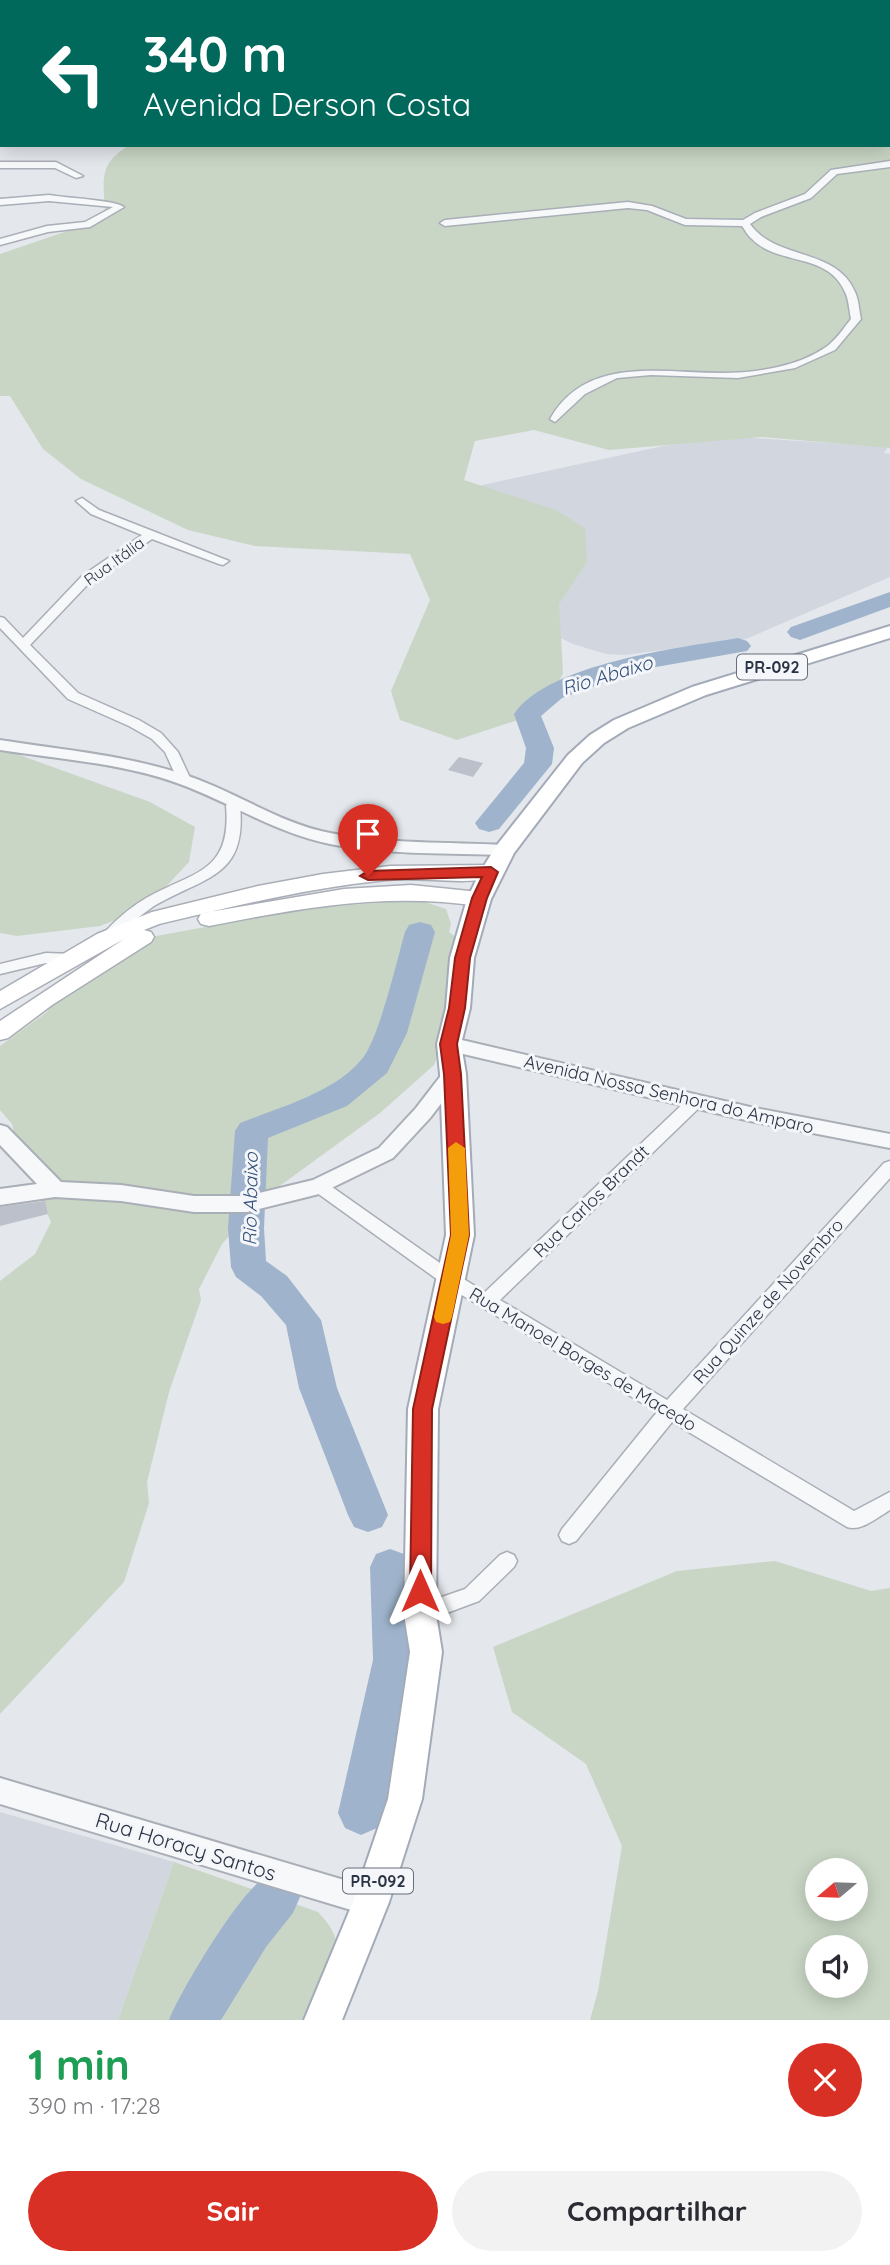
<!DOCTYPE html>
<html lang="pt">
<head>
<meta charset="utf-8">
<style>
	body { margin:0; font-family:Quicksand,sans-serif; background:#f2f2f3; color:#2b2b33; height:100vh; display:flex; flex-direction:column; font-size:26px; white-space:nowrap }
	* { box-sizing:border-box; margin:0 }
	p { font-size:23px; color:#7c7c81 }
	.icon { flex:none; width:38px; height:38px; fill:none; stroke:currentColor; stroke-width:2; stroke-linecap:round; stroke-linejoin:round }
	.map { position:relative; height:2020px; overflow:hidden }
	.drawer { display:flex; flex-direction:column; background:#fff; flex:1 }
	.drawer>* { flex:none }
	.banner { position:absolute; left:0px; top:0px; width:891px; height:147px; box-shadow:0 4px 18px #0003; background:#00695c; color:#fff; overflow:hidden }
	.needle { width:46px; rotate:251deg }
	.tools { position:absolute; left:805px; top:1858px; display:grid; gap:14px }
	.tools a { display:grid; place-items:center; width:63px; height:63px; border-radius:50%; background:#fff; box-shadow:0 4px 18px #0003; font-size:35px }
	.pin { position:absolute; display:grid; place-items:center; width:60px; height:60px; color:#fff; margin:-72px -30px; border-radius:50% 50% 50% 0; rotate:-45deg; box-shadow:0 0 7px #0007 }
	.pin .icon { rotate:45deg }
	.me { position:absolute; width:77px; margin:-38px; rotate:0deg; stroke-linejoin:round; filter:drop-shadow(0 0 5px #0008) }
	.turn { display:flex; align-items:center; gap:24px; height:147px; padding:0 28px; font-size:32px }
	.turn .icon { width:91px; height:91px; stroke-width:2.5 }
	.turn b { display:block; font-size:49px; line-height:60px }
	.round { display:grid; place-items:center; flex:none; width:74px; height:74px; border-radius:37px; background:#f2f2f3 }
	.headline { display:flex; align-items:center; justify-content:space-between; height:119px; padding:0 28px }
	h1 { font-size:42px; font-weight:700; line-height:52px; color:#1e9e55 }
	.button { display:flex; gap:14px; margin-top:auto; padding:14px 28px }
	.button a { flex:1; height:80px; border-radius:42px; background:#d93025; color:#fff; font-size:28px; font-weight:700; line-height:80px; text-align:center }
	.button a+a { background:#f2f2f3; color:#2b2b33 }
	.map>svg:first-child { display:block }
</style>
</head>
<body>
<div class="map">
<svg width="890" height="2020" viewBox="0 0 890 2020">
	<rect width="100%" height="100%" fill="#e4e7ec"/>
	<!-- built -->
	<path fill="#d2d6de" d="M721,438H754L888,447L884,453L890,454V577L746,639L625,655L606,654L573,644L538,627L478,486L663,446Z
		M0,1812L174,1862L118,2020H0Z"/>
	<!-- green -->
	<path fill="#c9d6c5" fill-rule="evenodd" d="M219,0H890V31L889,2Z
		M890,60V448L762,437L609,450L534,430L475,441L464,480L556,510L585,528L587,562L559,604L563,673L545,711L457,740L400,720L391,691L430,600L410,554L255,546L188,530L81,479L43,449L10,396H0V254L105,218C105,182 95,165 130,145H889Z
		M0,748L150,802L195,827L189,862L145,909L100,926L17,936L0,933Z
		M419,900L446,909L451,924L449,932L458,939L462,993L434,1065L380,1113L259,1201L222,1244L199,1289L201,1300L169,1392L147,1482L149,1503L124,1582L0,1714V1281L35,1254L51,1222L16,1141L12,1124L0,1110V1046L47,1012L54,1002L146,938L306,908Z
		M775,1561L871,1591L890,1588V2020H590L598,1991L622,1846L586,1764L512,1712L493,1647L677,1571ZM817,1871H856V1909H817ZM817,1948H856V1986H817Z
		M174,1862L318,1912C328,1923 335,1931 337,1946L303,2020H118Z"/>
	<g fill="none" stroke-linecap="round" stroke-linejoin="round">
		<!-- river -->
		<path fill="#9fb4cc" fill-rule="evenodd" d="M890,592V607L800,640L791,637L787,632L791,627Z
			M738,638L747,641L751,646L747,651L639,670L562,698L541,716L554,748L552,764L499,829L489,832L479,829L475,823L524,763L526,748L514,714C549,663 679,648 738,638Z
			M420,922L431,925L435,932L407,1033L387,1073L347,1106L268,1138L264,1228L266,1261L287,1276L321,1320L337,1388L388,1515L382,1527L368,1532L354,1527L348,1515L299,1388L286,1325L261,1296L236,1277L231,1267L228,1228L235,1131L240,1123C280,1107 334,1093 362,1059C379,1039 397,960 405,932L409,925Z
			M390,1549L404,1554L410,1567L415,1660L384,1813L377,1828L361,1835L345,1828L338,1813L373,1660L370,1567L376,1554Z
			M277,1874L293,1881L300,1897L293,1913L266,1947L221,2020H169C180,1992 238,1895 262,1880C266,1878 272,1876 277,1874Z"/>
	</g>
	<!-- building -->
	<path fill="#bbc0ca" d="M459,757L483,763L473,777L448,770Z
		M45,1201L48,1214L0,1226V1207Z"/>
	<g fill="none" stroke-linecap="round" stroke-linejoin="round">
		<defs>
			<path id="minor" d="M71,0H79L70,2Z
				M153,0H161L153,2Z
				M738,0H748L750,2H740Z
				M0,20H2V24H0Z
				M889,49H890V53H889Z
				M0,61H2L0,66Z
				M0,80H2V85H0Z
				M890,161V167L837,174L811,198L761,217L750,224C776,261 836,247 855,292C859,300 859,311 861,319L835,350L795,368L738,378L651,375L617,378L585,394L555,422L550,419C586,355 662,373 722,373C756,373 797,367 826,347C836,340 843,329 851,319C849,310 849,300 845,292C828,252 778,266 752,239C748,236 745,230 742,226L685,225L647,210L628,208L445,226L440,223L445,220L628,202L652,206L686,219L743,220L755,213L805,194L831,170Z
				M0,162H56L83,176L76,178L55,168H0Z
				M49,195C66,198 114,200 124,207L90,227L48,232L0,245V239L47,226L85,222L113,207L49,201L0,205V199Z
				M82,498L99,510L229,561L223,565L219,564L152,539L90,582L30,645L78,693L139,720L161,733L178,752L191,780L189,783H179L165,752L152,739L129,726L68,699L0,628V617L4,618L23,638L82,576L142,535L91,514L76,501Z
				M233,801L240,805C247,878 205,876 154,906C139,916 125,929 112,941H102L99,938L102,935C114,922 128,909 143,900C192,871 232,875 226,805Z
				M46,953L73,954L81,959L73,964L46,963L0,974V964Z
				M695,1096L701,1098L703,1102L701,1106L500,1300L667,1400L884,1163L890,1161V1178L683,1409L854,1511L890,1492V1510C878,1517 861,1532 847,1527L672,1422L576,1541L569,1544L562,1541L559,1535L562,1529L657,1412L445,1285L313,1190L310,1186L313,1182H325L457,1275L485,1292L689,1098Z
				M507,1552L514,1555L517,1561L514,1567L479,1601L420,1623L413,1621L410,1614L413,1607L465,1589L500,1555Z"/>
			<path id="tertiary" d="M0,740C62,750 128,755 188,776C236,792 279,823 330,833C387,844 448,842 505,845L514,850L505,855C448,853 387,855 330,844C275,833 230,802 177,783C122,763 58,759 0,750Z
				M449,1037L750,1107L890,1134V1148L750,1121L442,1049L439,1044L442,1039Z
				M453,1067L460,1069L463,1074L460,1079L430,1118L393,1158L319,1194L247,1212H194L121,1201L55,1197L0,1205V1189L37,1184L0,1145V1125L7,1127L61,1182L121,1185L194,1196H247L313,1180L379,1148L416,1108L446,1069Z
				M0,1778L371,1888L381,1892L385,1902L381,1912L371,1916L0,1804Z"/>
			<path id="secondary" d="M491,865L498,867L502,872L498,877C463,886 422,876 386,880C308,888 234,906 159,924L144,930L151,932L154,937L151,942L52,1005L8,1038L0,1040V1021L124,939L0,1009V991L97,934L152,912L258,886L323,874L390,866Z
				M411,885L479,892L487,894L490,899L487,904L479,906C387,892 300,908 209,926L201,924L198,919L201,914L209,912L344,889Z"/>
			<path id="primary" d="M890,626V638L706,695L628,728L604,743L582,763L514,853L491,899L474,958L470,1008L461,1044L466,1074L474,1235L438,1409L436,1614L442,1652L422,1799L389,1902L342,2020H304L353,1902L388,1799L410,1652L404,1614L408,1409L446,1235L440,1074L437,1044L446,1008L450,958L467,899L480,872L497,845L568,755L590,735L614,720L692,687Z"/>
		</defs>
		<!-- minor casing -->
		<use href="#minor" stroke="#a9aeb7" stroke-width="3"/>
		<!-- tertiary casing -->
		<use href="#tertiary" stroke="#a9aeb7" stroke-width="4"/>
		<!-- secondary casing -->
		<use href="#secondary" stroke="#a9aeb7" stroke-width="3"/>
		<!-- primary casing -->
		<use href="#primary" stroke="#a3abb8" stroke-width="4"/>
		<!-- minor -->
		<use href="#minor" fill="#f7f8fa" fill-rule="evenodd"/>
		<!-- tertiary -->
		<use href="#tertiary" fill="#f7f8fa" fill-rule="evenodd"/>
		<!-- secondary -->
		<use href="#secondary" fill="#fff" fill-rule="evenodd"/>
		<!-- primary -->
		<use href="#primary" fill="#fff" fill-rule="evenodd"/>
	</g>
	<!-- route -->
	<path fill="#d93025" stroke="#8d1f18" stroke-width="2" d="M491,867L498,872L487,898L470,958L465,1008L457,1044L461,1074L469,1235L432,1409L431,1591L428,1598L420,1600L413,1598L410,1591L413,1409L451,1235L444,1074L440,1044L449,1008L455,958L472,898L482,877L368,880L360,876L368,871Z"/>
	<!-- slow -->
	<path fill="#f59e0b" d="M456,1142L465,1148L469,1235L452,1317L450,1322L443,1324L436,1322L434,1317L451,1235L448,1148Z"/>
	<g text-anchor="middle" dominant-baseline="central" stroke-width="6" stroke-linejoin="round" paint-order="stroke">
		<!-- far-street labels -->
		<g font-size="16" fill="#2b3445" stroke="#f4f6f9">
			<text transform="translate(114 561) rotate(-36)">Rua Itália</text>
		</g>
		<!-- shield labels -->
		<g fill="#f4f6f9" stroke="#676e7b" stroke-width="2">
			<rect x="737" y="654.5" width="70" height="25" rx="5"/>
			<rect x="343" y="1868.5" width="70" height="25" rx="5"/>
		</g>
		<g font-size="16" font-weight="bold" fill="#2b3445">
			<text x="772" y="667">PR-092</text>
			<text x="378" y="1881">PR-092</text>
		</g>
		<!-- street labels -->
		<g font-size="18" fill="#2b3445" stroke="#f4f6f9">
			<text transform="translate(669 1094) rotate(13)">Avenida Nossa Senhora do Amparo</text>
			<text transform="translate(591 1201) rotate(-44)">Rua Carlos Brandt</text>
			<text transform="translate(768 1301) rotate(-48)">Rua Quinze de Novembro</text>
			<text transform="translate(583 1359) rotate(31)">Rua Manoel Borges de Macedo</text>
		</g>
		<!-- water labels -->
		<g font-size="19" font-style="italic" fill="#34527a" stroke="#f4f6f9">
			<text transform="translate(607 675) rotate(-17)">Rio Abaixo</text>
			<text transform="translate(250 1199) rotate(-89)">Rio Abaixo</text>
		</g>
		<!-- near-street labels -->
		<g font-size="21" fill="#2b3445" stroke="#f4f6f9">
			<text transform="translate(186 1846) rotate(17)">Rua Horacy Santos</text>
		</g>
	</g>
</svg>
<div class="tools">
<a><svg class="needle" viewBox="-14 -14 28 28"><path d="M0-13l5 13h-10z" fill="#e53935"/><path d="M0 13l5-13h-10z" fill="#7c7c81"/></svg></a>
<a><svg class="icon" aria-label="sound" viewBox="0 0 24 24"><path d="M4 9h4l5-4v14l-5-4H4zM17 9q2 3 0 6"/></svg></a>
</div>
<div class="pin" style="left:368px;top:876px;background:#d93025"><svg class="icon" aria-label="arrive" viewBox="0 0 24 24"><path d="M6 21V4h12l-3 4 3 4H6"/></svg></div>
<svg class="me" style="left:420px;top:1591px" viewBox="-20 -20 40 40"><path d="M0-17L14 15 0 8-14 15z" fill="#d93025" stroke="#fff" stroke-width="4"/></svg>
<div class="banner">
<div class="turn"><svg class="icon" aria-label="left" viewBox="0 0 24 24"><path d="M17 20v-9H6M10 6l-5 5 5 5"/></svg><div><b>340 m</b>Avenida Derson Costa</div></div>
</div>
</div>
<section class="drawer">
<div class="headline"><div><h1>1 min</h1><p>390 m · 17:28</p></div><a class="round" style="background:#d93025;color:#fff"><svg class="icon" aria-label="close" viewBox="0 0 24 24"><path d="M6 6l12 12M18 6L6 18"/></svg></a></div>
<div class="button"><a>Sair</a><a>Compartilhar</a></div>
</section>
</body>
</html>
